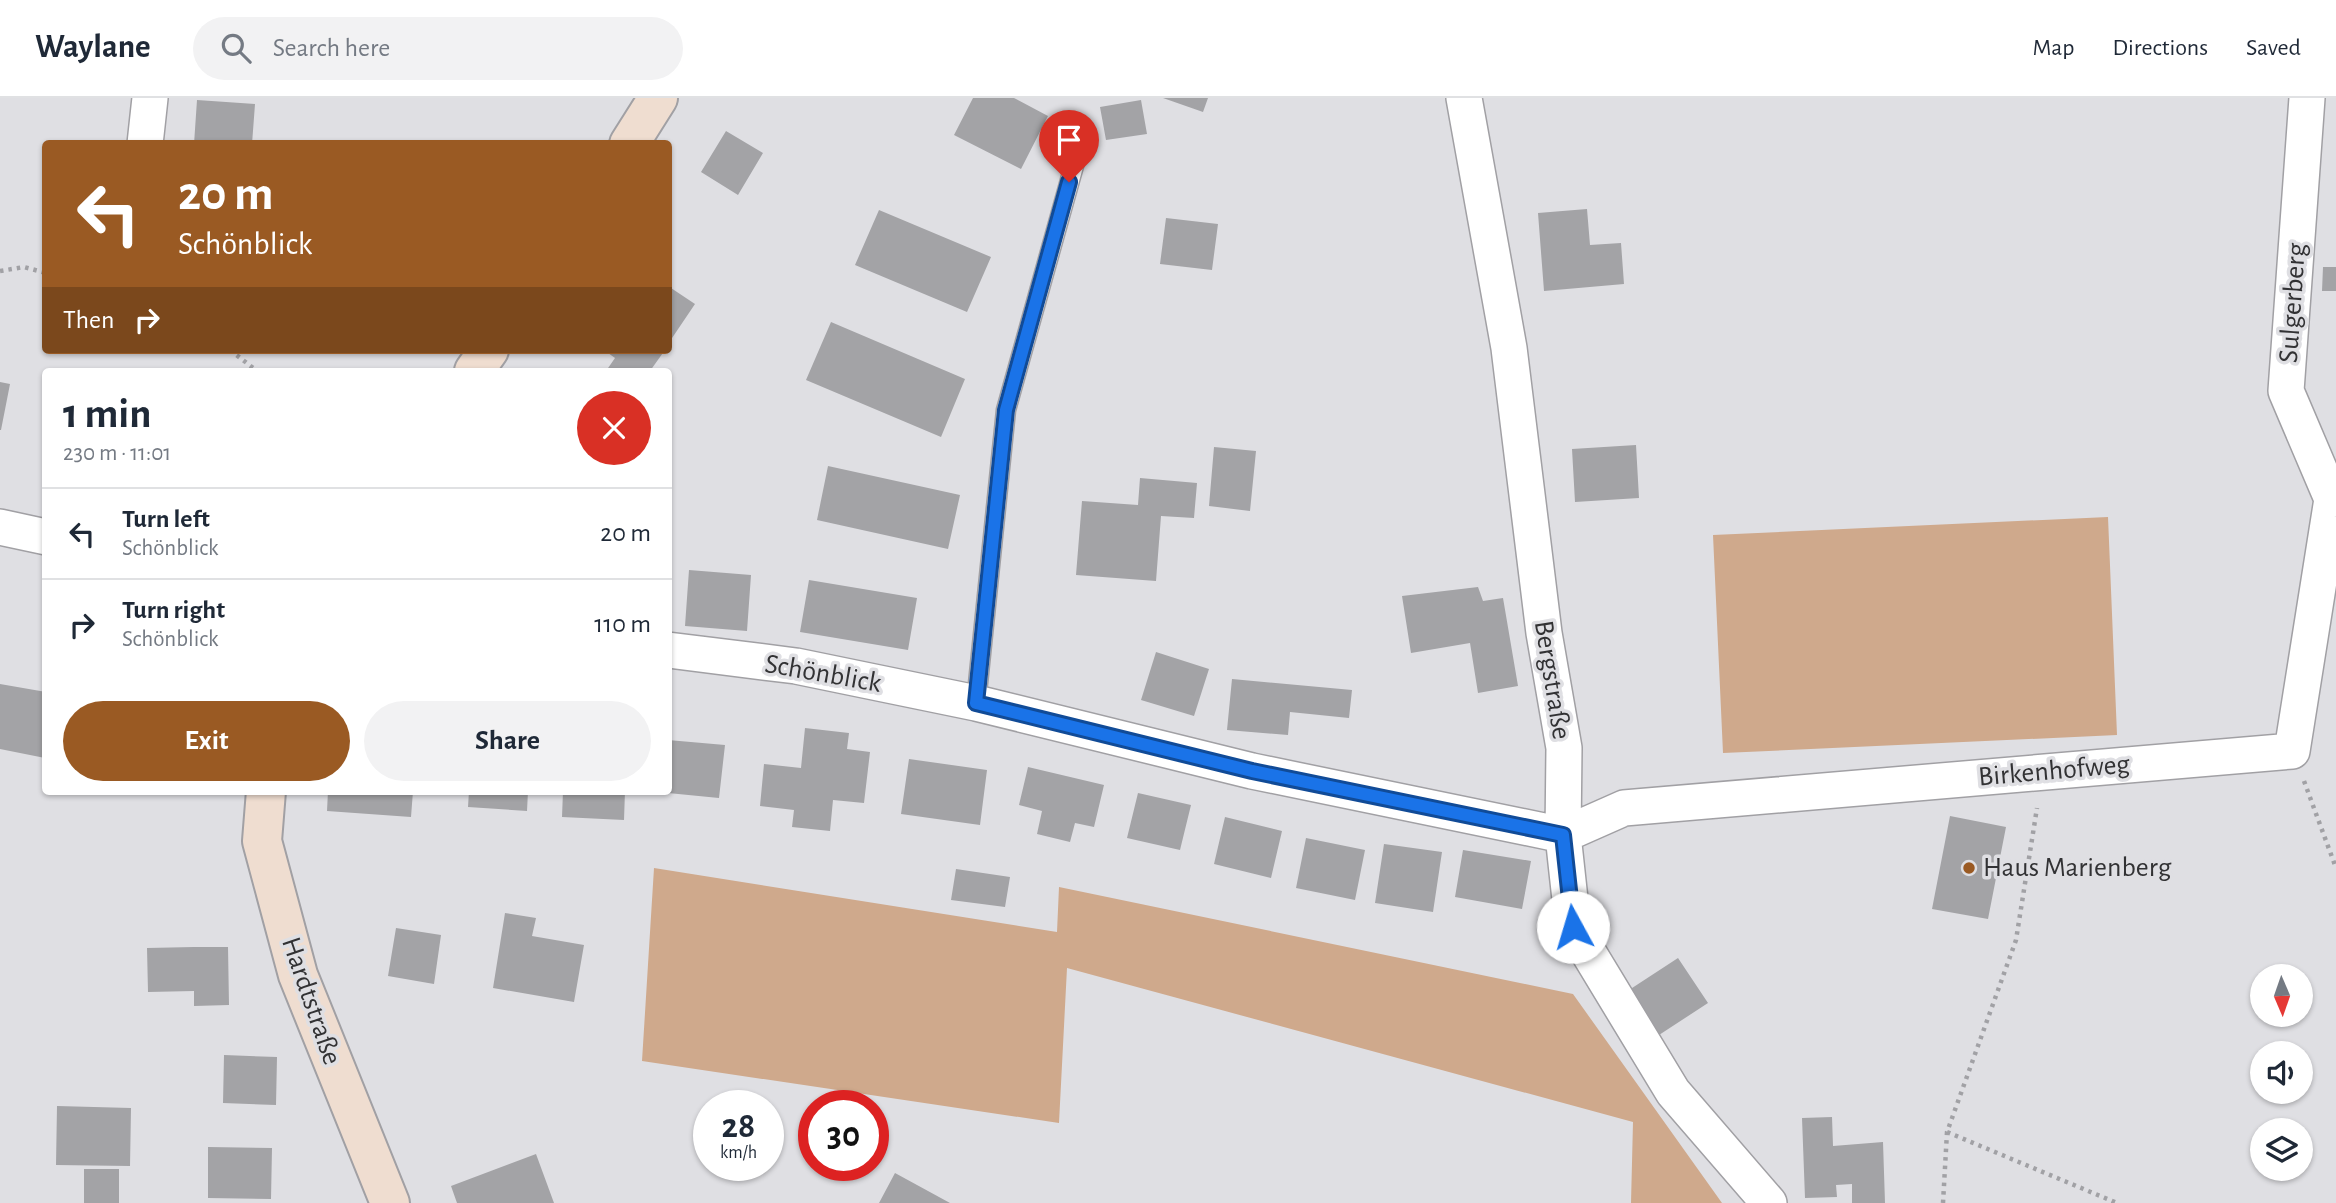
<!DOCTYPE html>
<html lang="en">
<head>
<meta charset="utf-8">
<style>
	body { margin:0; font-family:"Alegreya Sans",sans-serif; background:#f2f2f3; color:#1f2937; height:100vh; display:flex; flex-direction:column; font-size:26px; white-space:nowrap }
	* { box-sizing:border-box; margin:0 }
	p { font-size:23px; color:#747a83 }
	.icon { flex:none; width:38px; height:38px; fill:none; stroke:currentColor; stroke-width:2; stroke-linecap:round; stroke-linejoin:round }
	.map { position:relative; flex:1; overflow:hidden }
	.drawer { position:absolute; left:42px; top:270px; width:630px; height:427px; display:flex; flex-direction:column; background:#fff; border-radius:7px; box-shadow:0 2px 5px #0004 }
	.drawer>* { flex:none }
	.guide { position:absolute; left:42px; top:42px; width:630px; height:214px; border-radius:7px; box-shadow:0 2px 5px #0004; background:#9a5a23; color:#fff; overflow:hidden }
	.needle { width:46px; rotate:178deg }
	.controls { position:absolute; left:2250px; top:866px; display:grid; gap:14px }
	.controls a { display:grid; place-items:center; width:63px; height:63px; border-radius:50%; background:#fff; box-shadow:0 2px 5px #0004; font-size:35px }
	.speed { position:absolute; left:693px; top:992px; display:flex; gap:14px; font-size:35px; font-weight:700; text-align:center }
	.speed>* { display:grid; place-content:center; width:91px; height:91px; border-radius:50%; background:#fff; box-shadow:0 2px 5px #0004; line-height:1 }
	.speed small { font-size:18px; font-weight:400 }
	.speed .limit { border:10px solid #d22; background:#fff; color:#111 }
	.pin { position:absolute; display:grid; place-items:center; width:60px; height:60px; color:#fff; margin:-72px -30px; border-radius:50% 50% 50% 0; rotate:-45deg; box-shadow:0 0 7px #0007 }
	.pin .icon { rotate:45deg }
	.me { position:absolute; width:77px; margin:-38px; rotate:354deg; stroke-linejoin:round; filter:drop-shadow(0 0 5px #0008) }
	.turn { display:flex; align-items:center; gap:24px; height:147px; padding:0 21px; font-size:32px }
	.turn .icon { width:91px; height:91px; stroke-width:2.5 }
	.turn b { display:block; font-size:49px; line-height:60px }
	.then { display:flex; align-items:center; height:66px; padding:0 21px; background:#0003; gap:14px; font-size:26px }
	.round { display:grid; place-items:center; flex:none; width:74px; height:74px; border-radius:37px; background:#f2f2f3 }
	.headline { display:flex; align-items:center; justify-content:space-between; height:119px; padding:0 21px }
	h1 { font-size:42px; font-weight:700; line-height:52px }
	.button { display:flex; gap:14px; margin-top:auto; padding:14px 21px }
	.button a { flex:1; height:80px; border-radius:42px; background:#9a5a23; color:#fff; font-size:28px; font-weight:700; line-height:80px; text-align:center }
	.button a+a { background:#f2f2f3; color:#1f2937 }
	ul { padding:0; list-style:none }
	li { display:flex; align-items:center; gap:21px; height:91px; padding:0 21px; border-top:2px solid #e0e1e3 }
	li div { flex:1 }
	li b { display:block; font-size:26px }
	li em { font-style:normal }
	header { display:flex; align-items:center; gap:42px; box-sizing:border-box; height:98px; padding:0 35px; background:#fff; border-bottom:2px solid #e0e1e3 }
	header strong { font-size:33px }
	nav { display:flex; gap:38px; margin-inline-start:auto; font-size:24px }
	.search { width:490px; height:63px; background:#f2f2f3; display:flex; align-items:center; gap:18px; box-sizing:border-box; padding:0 24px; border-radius:38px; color:#747a83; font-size:26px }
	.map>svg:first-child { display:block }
</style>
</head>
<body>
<header>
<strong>Waylane</strong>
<div class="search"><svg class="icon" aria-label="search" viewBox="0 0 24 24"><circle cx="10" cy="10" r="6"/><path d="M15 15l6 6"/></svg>Search here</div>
<nav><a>Map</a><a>Directions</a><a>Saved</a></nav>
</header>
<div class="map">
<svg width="2336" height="1105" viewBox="0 0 2336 1105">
	<rect width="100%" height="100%" fill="#dfdfe3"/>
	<!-- green -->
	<path fill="#cfa98c" d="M2108,419L2117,637L1723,655L1713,437Z
		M654,770L1057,834L1059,789L1573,896L1722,1105H1631L1633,1024L1067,870L1059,1025L642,963Z"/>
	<!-- building -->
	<path fill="#a3a3a6" d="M973,0H1014L1048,18L1021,71L954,37Z
		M1163,0H1208L1203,14Z
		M197,2L255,6L252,46H194Z
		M1141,2L1147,36L1106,42L1100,9Z
		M726,33L763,55L738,97L701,74Z
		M1587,111L1590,147L1621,145L1624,186L1544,193L1538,115Z
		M879,112L991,159L967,214L855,167Z
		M1166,120L1218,126L1212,172L1160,166Z
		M2323,169H2336V193H2322Z
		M668,188L695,206L668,246Z
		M831,224L965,281L941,339L806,282Z
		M604,252H665L650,273H606L615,260Z
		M0,284L10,286L1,332H0Z
		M1636,347L1639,400L1575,404L1572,351Z
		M1214,349L1256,353L1250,413L1209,408Z
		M828,368L960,397L948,451L817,422Z
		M1140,380L1197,385L1194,420L1161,418L1156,483L1076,477L1082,403L1138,407Z
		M689,472L751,477L747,533L685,528Z
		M809,482L917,500L908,552L800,534Z
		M1478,489L1483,503L1503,500L1518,588L1478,595L1470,545L1411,555L1402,498Z
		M1156,554L1209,571L1194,618L1141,602Z
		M1232,581L1352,592L1349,620L1290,614L1288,637L1227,632Z
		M0,586L46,594L45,660L0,651Z
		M805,630L849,635L847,651L870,654L864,705L833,702L830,733L792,729L794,712L760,708L764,666L801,670Z
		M668,642L725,647L719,700L668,695Z
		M909,661L987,672L980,727L901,716Z
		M1028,669L1104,687L1094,729L1075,725L1070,744L1037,736L1042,713L1019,707Z
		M328,693H413L411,719L327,713Z
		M469,693H528L527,713L468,709Z
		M563,693H625L624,722L562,719Z
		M1138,695L1191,707L1180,752L1127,740Z
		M1950,718L2006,729L1988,821L1932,811Z
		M1225,719L1282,733L1271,780L1214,766Z
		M1306,740L1365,752L1355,802L1296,790Z
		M1384,746L1442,754L1433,814L1375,805Z
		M1463,752L1531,763L1522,811L1455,799Z
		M956,771L1010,779L1005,809L951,802Z
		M505,815L536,820L532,838L584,847L574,904L493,890Z
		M396,830L441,837L434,886L388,878Z
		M194,849H228L229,907L194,908V893L148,894L147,850Z
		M1678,860L1708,905L1659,937L1629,892Z
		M224,957L277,959L276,1007L223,1005Z
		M57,1008L131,1010L130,1068L56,1067Z
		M1832,1019L1833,1048L1883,1044L1885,1105H1852V1086L1836,1087L1837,1099L1805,1100L1802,1020Z
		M208,1049L272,1050L271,1101L208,1100Z
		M536,1056L554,1105H457L451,1088Z
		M84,1071H119V1105H84Z
		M895,1075L950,1105H879Z"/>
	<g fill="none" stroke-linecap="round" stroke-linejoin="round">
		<defs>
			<path id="service" d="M976,605L1006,312L1077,57"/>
			<path id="minor" d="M1464,0L1509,250L1544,535L1564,650L1563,737L1573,829L1673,994L1769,1105
				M2307,0L2286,293L2332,401
				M145,46L150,0
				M0,429L46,439
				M668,552L796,568L976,605L1252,673L1563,737
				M1563,737L1624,710L2292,653L2332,401"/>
			<path id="secondary" d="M629,46L658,0
				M474,273L489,252
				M266,693L262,743L298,877L390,1105"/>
		</defs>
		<!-- service casing -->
		<use href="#service" stroke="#a1a0a4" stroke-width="21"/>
		<!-- minor casing -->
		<use href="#minor" stroke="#a1a0a4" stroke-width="38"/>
		<!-- secondary casing -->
		<use href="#secondary" stroke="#a1a0a4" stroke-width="42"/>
		<!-- path -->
		<path stroke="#a1a1a5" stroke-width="4.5" stroke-dasharray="3.5 5" stroke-linecap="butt" d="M0,173L24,169L46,175
			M230,252L257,273
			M2304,683L2336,770
			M1947,1034L2117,1105
			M1943,1105L1947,1034L2016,842L2037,710"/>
		<!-- service -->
		<use href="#service" stroke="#fff" stroke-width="18"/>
		<!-- minor -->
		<use href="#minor" stroke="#fff" stroke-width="35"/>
		<!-- secondary -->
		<use href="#secondary" stroke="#efddd0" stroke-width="38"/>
	</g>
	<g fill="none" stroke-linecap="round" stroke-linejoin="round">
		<defs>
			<path id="route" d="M1069,84L1006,312L976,605L1252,673L1563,737L1573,829"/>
		</defs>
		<!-- route casing -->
		<use href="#route" stroke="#114b97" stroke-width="18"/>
		<!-- route -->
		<use href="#route" stroke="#1a73e8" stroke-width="12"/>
	</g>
	<!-- markers -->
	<circle fill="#9a5a23" stroke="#dfdfe3" stroke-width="2.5" cx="1969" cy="770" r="7"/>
	<g text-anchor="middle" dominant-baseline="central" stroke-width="7" stroke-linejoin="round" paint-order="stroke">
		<!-- street labels -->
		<g font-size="28" fill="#323234" stroke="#dfdfe3">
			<text transform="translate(2293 205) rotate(-86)">Sulgerberg</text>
			<text transform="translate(823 576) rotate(10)">Schönblick</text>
			<text transform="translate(1552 582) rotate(81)">Bergstraße</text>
			<text transform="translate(2054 673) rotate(-5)">Birkenhofweg</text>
			<text transform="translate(311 903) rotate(71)">Hardtstraße</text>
		</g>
		<!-- poi labels -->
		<g font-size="28" fill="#323234" stroke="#dfdfe3" text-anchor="start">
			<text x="1983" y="770">Haus Marienberg</text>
		</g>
	</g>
</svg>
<div class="controls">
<a><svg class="needle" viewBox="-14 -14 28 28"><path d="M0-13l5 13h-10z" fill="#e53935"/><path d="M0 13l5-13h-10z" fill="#747a83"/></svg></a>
<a><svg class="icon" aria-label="sound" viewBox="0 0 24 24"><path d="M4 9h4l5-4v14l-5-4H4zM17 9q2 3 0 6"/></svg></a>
<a><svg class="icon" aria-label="layers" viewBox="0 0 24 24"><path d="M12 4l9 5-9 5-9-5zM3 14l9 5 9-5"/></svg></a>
</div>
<div class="speed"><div>28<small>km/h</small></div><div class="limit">30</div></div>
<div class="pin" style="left:1069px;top:84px;background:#d93025"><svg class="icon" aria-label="arrive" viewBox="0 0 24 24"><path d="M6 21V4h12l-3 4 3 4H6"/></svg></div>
<svg class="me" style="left:1573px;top:829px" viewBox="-20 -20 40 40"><circle r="19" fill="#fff"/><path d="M0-13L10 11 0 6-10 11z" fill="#1a73e8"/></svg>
<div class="guide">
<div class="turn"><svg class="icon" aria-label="left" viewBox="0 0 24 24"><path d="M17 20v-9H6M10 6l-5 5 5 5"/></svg><div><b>20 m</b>Schönblick</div></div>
<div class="then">Then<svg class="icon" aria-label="right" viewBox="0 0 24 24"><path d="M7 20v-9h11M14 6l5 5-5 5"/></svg></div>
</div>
<section class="drawer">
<div class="headline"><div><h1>1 min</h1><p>230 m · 11:01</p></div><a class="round" style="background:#d93025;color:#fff"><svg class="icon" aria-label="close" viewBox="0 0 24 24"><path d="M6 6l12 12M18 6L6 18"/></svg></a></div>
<ul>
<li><svg class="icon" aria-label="left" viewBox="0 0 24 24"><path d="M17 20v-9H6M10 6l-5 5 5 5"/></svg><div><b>Turn left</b><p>Schönblick</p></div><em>20 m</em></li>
<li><svg class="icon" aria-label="right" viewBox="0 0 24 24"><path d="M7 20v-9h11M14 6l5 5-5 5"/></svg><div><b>Turn right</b><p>Schönblick</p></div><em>110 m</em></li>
</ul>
<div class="button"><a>Exit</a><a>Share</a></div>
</section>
</div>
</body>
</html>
